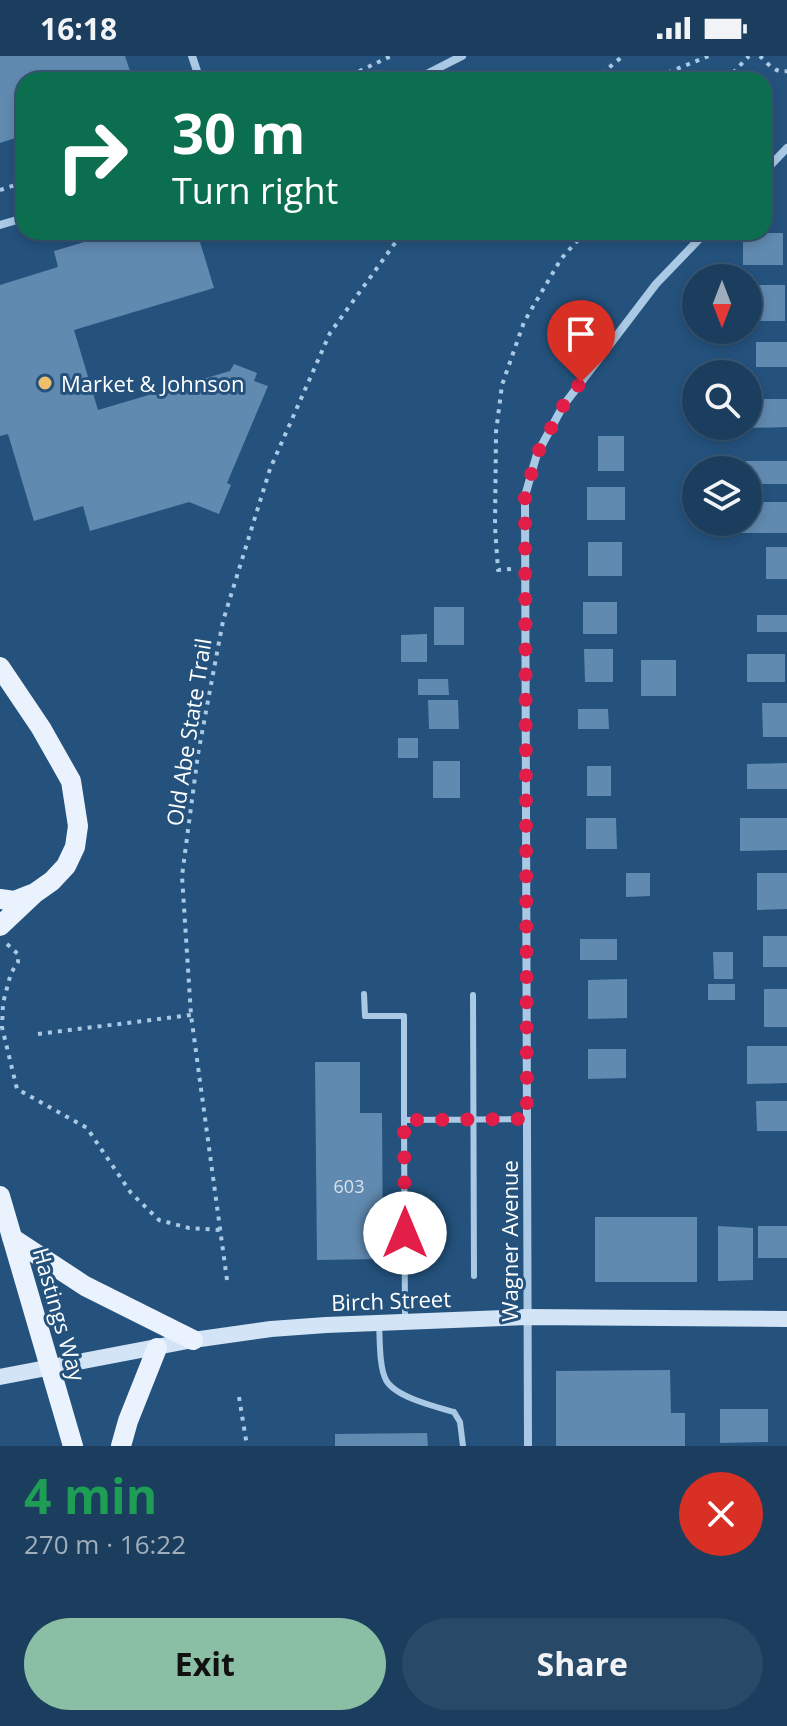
<!DOCTYPE html>
<html lang="en">
<head>
<meta charset="utf-8">
<style>
	body { margin:0; font-family:"Open Sans",sans-serif; background:#284967; color:#f1f3f6; height:100vh; display:flex; flex-direction:column; font-size:30px; white-space:nowrap }
	* { box-sizing:border-box; margin:0 }
	p { font-size:26px; color:#a0aebc }
	.icon { flex:none; width:44px; height:44px; fill:none; stroke:currentColor; stroke-width:2; stroke-linecap:round; stroke-linejoin:round }
	.map { position:relative; height:1390px; overflow:hidden }
	.side { display:flex; flex-direction:column; background:#1b3e5e; flex:1 }
	.side>* { flex:none }
	.hud { position:absolute; left:16px; top:16px; width:756px; height:168px; border-radius:24px; box-shadow:0 4px 12px #0003,0 0 0 2px #395773; background:#0b6e4f; color:#fff; overflow:hidden }
	.needle { width:52px; rotate:180deg }
	.buttons { position:absolute; left:682px; top:208px; display:grid; gap:16px }
	.buttons a { display:grid; place-items:center; width:80px; height:80px; border-radius:50%; background:#1b3e5e; box-shadow:0 4px 12px #0003,0 0 0 2px #395773; font-size:40px }
	.pin { position:absolute; display:grid; place-items:center; width:68px; height:68px; color:#fff; margin:-82px -34px; border-radius:50% 50% 50% 0; rotate:-45deg; box-shadow:0 0 8px #0007 }
	.pin .icon { rotate:45deg }
	.me { position:absolute; width:88px; margin:-44px; rotate:0deg; stroke-linejoin:round; filter:drop-shadow(0 0 6px #0008) }
	.turn { display:flex; align-items:center; gap:28px; height:168px; padding:0 24px; font-size:36px }
	.turn .icon { width:104px; height:104px; stroke-width:2.5 }
	.turn b { display:block; font-size:56px; line-height:68px }
	.round { display:grid; place-items:center; flex:none; width:84px; height:84px; border-radius:42px; background:#284967 }
	.head { display:flex; align-items:center; justify-content:space-between; height:136px; padding:0 24px }
	h1 { font-size:48px; font-weight:700; line-height:60px; color:#1e9e55 }
	.button { display:flex; gap:16px; margin-top:auto; padding:16px 24px }
	.button a { flex:1; height:92px; border-radius:48px; background:#8abfa5; color:#111; font-size:32px; font-weight:700; line-height:92px; text-align:center }
	.button a+a { background:#284967; color:#f1f3f6 }
	.status { display:flex; justify-content:space-between; align-items:center; height:56px; padding:0 40px; background:#1b3e5e; direction:ltr }
	.status svg { height:22px; fill:currentColor }
	.map>svg:first-child { display:block }
</style>
</head>
<body>
<div class="status"><b>16:18</b><svg viewBox="0 0 49 12"><path d="M0 12V9h3v3zM5 12V6h3v6zM10 12V3h3v9zM15 12V0h3v12zM26 1h20v11H26zM47 4h2v5h-2z"/></svg></div>
<div class="map">
<svg width="787" height="1390" viewBox="0 0 787 1390">
	<rect width="100%" height="100%" fill="#24527d"/>
	<!-- building -->
	<path fill="#618ab0" d="M0,0H125L133,24H24V79L0,87Z
		M118,176H197L214,232L74,274L98,354L230,315L234,308L257,317L254,325L268,330L227,427L231,429L219,458L189,446L90,475L83,450L34,465L8,378L0,380V229L58,211L54,195Z
		M743,177H783V209H743Z
		M751,229H785V265H751Z
		M756,286H787V311H756Z
		M748,343H787V371L748,372Z
		M598,380H624V415H598Z
		M743,405H787V428H748V414H743Z
		M587,431H625V464H587Z
		M748,446H787V477H741V466H748Z
		M588,486H622V520H588Z
		M766,491H787V523H766Z
		M583,546H617V578H583Z
		M434,551H464V589H434Z
		M757,559H787V576H757Z
		M427,578V606H401V579Z
		M584,593H613V626H585Z
		M747,598H785V626H747Z
		M641,604H676V640H641Z
		M418,623H448L449,639H418Z
		M428,644H458L459,673H429Z
		M762,647H787V681H763Z
		M578,653H608L609,673H578Z
		M398,682H418V702H398Z
		M433,705H460V742H433Z
		M787,707V733H747V708Z
		M587,710H611V740H587Z
		M586,762H616L617,793H586Z
		M740,762H787V794L740,795Z
		M626,817H650V840L626,841Z
		M757,817H787V853L757,854Z
		M763,880H787V911H763Z
		M580,883H617V904H580Z
		M713,896H733V923H714Z
		M627,923V962L588,963V924Z
		M708,928H735V944H708Z
		M764,933H787V971H764Z
		M747,990H787V1027L747,1028Z
		M588,993H626V1022L588,1023Z
		M315,1006H360V1057H382L383,1203L317,1204Z
		M756,1045H787V1075H757Z
		M595,1161H697V1226H595Z
		M718,1170L753,1172V1224L718,1225Z
		M758,1170H787V1202H758Z
		M670,1314L671,1357H685V1390H556V1315Z
		M720,1353H768V1386L720,1387Z
		M427,1377L428,1390H335V1378Z"/>
	<g fill="none" stroke-linecap="round" stroke-linejoin="round">
		<!-- path -->
		<path stroke="#a9c9e5" stroke-width="4" stroke-dasharray="4 6" stroke-linecap="butt" d="M760,0C767,7 776,18 787,15
			M341,24L391,0
			M594,24L623,0
			M649,24L709,0
			M726,24L749,0
			M0,134L24,126
			M511,513L498,514L495,471L496,376L502,329L524,266L561,203L585,176
			M7,888L18,898V906L11,917L3,947L2,971L17,1033L87,1072L131,1137L159,1164L189,1172L220,1174
			M38,978L191,959
			M227,1224L191,959L182,820L198,698L223,565L270,413L330,277L398,183L406,176
			M239,1341L247,1390"/>
		<!-- service -->
		<path stroke="#a9c9e5" stroke-width="6" d="M364,938L365,960H404V1064
			M473,939L474,1220
			M405,1266L404,1064L527,1063
			M379,1267C380,1283 379,1311 386,1324C395,1341 436,1351 454,1356L460,1366L463,1390"/>
		<!-- minor -->
		<path stroke="#a9c9e5" stroke-width="8" d="M192,0L200,24
			M415,24L462,0
			M764,116L787,92
			M0,169L24,162
			M528,1390L525,440L537,398L563,350L656,228L706,176"/>
		<!-- secondary -->
		<path stroke="#d2e4f5" stroke-width="16" d="M0,1321L193,1284L271,1273L326,1269L527,1261L787,1263"/>
		<!-- primary -->
		<path stroke="#e9f2fd" stroke-width="20" d="M0,611L41,672L71,725L78,770L75,791L66,810L52,825L35,837L0,870
			M0,843L14,845L32,838
			M0,1140L73,1390
			M12,1182L85,1230L193,1284
			M121,1390L128,1365L157,1292"/>
	</g>
	<g fill="none" stroke-linecap="round" stroke-linejoin="round">
		<!-- route -->
		<path stroke="#e11d48" stroke-width="14" stroke-dasharray="0 25.2" d="M405,1177L404,1064L527,1063L525,440L537,398L563,350L581,326"/>
	</g>
	<!-- markers -->
	<circle fill="#efbf6c" stroke="#24527d" stroke-width="3" cx="45" cy="327" r="8"/>
	<g text-anchor="middle" dominant-baseline="central" stroke-width="6" stroke-linejoin="round" paint-order="stroke">
		<!-- number labels -->
		<g font-size="18" fill="#d8e2eb">
			<text x="349" y="1130">603</text>
		</g>
		<!-- poi labels -->
		<g font-size="22" fill="#fff" stroke="#24527d" text-anchor="start">
			<text x="61" y="327">Market &amp; Johnson</text>
		</g>
		<!-- street labels -->
		<g font-size="22" fill="#fff" stroke="#24527d">
			<text transform="translate(188 676) rotate(-81)">Old Abe State Trail</text>
			<text transform="translate(509 1185) rotate(-90)">Wagner Avenue</text>
			<text transform="translate(391 1244) rotate(-2)">Birch Street</text>
			<text transform="translate(60 1258) rotate(74)">Hastings Way</text>
		</g>
	</g>
</svg>
<div class="buttons">
<a><svg class="needle" viewBox="-14 -14 28 28"><path d="M0-13l5 13h-10z" fill="#e53935"/><path d="M0 13l5-13h-10z" fill="#a0aebc"/></svg></a>
<a><svg class="icon" aria-label="search" viewBox="0 0 24 24"><circle cx="10" cy="10" r="6"/><path d="M15 15l6 6"/></svg></a>
<a><svg class="icon" aria-label="layers" viewBox="0 0 24 24"><path d="M12 4l9 5-9 5-9-5zM3 14l9 5 9-5"/></svg></a>
</div>
<div class="pin" style="left:581px;top:326px;background:#d93025"><svg class="icon" aria-label="arrive" viewBox="0 0 24 24"><path d="M6 21V4h12l-3 4 3 4H6"/></svg></div>
<svg class="me" style="left:405px;top:1177px" viewBox="-20 -20 40 40"><circle r="19" fill="#fff"/><path d="M0-13L10 11 0 6-10 11z" fill="#e11d48"/></svg>
<div class="hud">
<div class="turn"><svg class="icon" aria-label="right" viewBox="0 0 24 24"><path d="M7 20v-9h11M14 6l5 5-5 5"/></svg><div><b>30 m</b>Turn right</div></div>
</div>
</div>
<section class="side">
<div class="head"><div><h1>4 min</h1><p>270 m · 16:22</p></div><a class="round" style="background:#d93025;color:#fff"><svg class="icon" aria-label="close" viewBox="0 0 24 24"><path d="M6 6l12 12M18 6L6 18"/></svg></a></div>
<div class="button"><a>Exit</a><a>Share</a></div>
</section>
</body>
</html>
